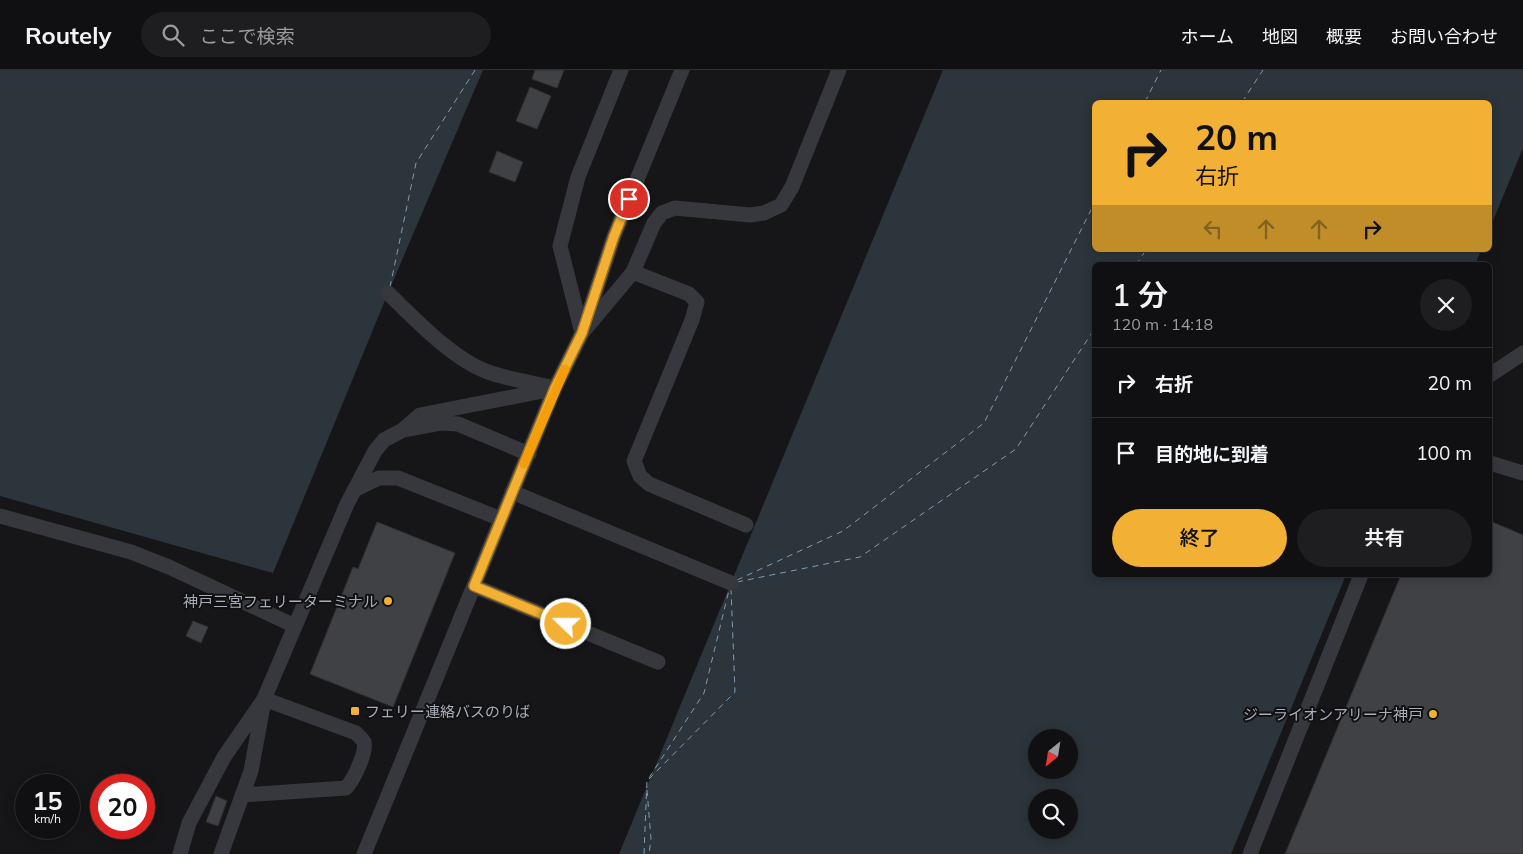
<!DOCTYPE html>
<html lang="ja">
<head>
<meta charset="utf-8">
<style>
	body { margin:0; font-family:Mulish,"Noto Sans JP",sans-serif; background:#1e1e20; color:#f1f3f6; height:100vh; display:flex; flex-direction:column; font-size:19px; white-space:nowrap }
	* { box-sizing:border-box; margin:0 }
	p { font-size:16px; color:#9c9d9f }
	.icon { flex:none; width:28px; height:28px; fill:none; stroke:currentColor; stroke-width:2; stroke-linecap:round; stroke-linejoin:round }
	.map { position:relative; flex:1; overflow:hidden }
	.panel { position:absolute; left:1092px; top:192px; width:400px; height:315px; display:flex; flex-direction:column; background:#101012; border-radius:8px; box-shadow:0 2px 12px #0003,0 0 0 1px #303032 }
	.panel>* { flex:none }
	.hud { position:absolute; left:1092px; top:30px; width:400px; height:152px; border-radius:8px; box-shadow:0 2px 12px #0003,0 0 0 1px #303032; background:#f2b134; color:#111; overflow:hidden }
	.needle { width:32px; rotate:210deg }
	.fabs { position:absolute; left:1028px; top:659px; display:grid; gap:10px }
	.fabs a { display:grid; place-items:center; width:50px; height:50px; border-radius:50%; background:#101012; box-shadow:0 2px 12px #0003,0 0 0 1px #303032; font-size:25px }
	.speed { position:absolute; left:15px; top:704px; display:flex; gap:10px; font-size:25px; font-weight:700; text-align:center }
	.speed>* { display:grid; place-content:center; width:65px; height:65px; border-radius:50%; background:#101012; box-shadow:0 2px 12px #0003,0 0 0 1px #303032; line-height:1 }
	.speed small { font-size:12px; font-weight:400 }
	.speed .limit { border:8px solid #d22; background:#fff; color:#111 }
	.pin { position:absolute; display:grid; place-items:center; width:42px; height:42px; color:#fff; margin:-21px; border:2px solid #fff; border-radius:50%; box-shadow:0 1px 5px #0007 }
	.me { position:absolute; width:55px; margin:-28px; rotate:292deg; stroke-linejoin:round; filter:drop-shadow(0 0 4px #0008) }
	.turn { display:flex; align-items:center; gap:18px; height:105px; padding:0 20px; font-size:22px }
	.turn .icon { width:65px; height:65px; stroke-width:2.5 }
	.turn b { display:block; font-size:35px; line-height:42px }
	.lanes { display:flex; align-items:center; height:48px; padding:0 20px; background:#0003; justify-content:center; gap:25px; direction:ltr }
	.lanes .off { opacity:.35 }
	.round { display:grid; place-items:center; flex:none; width:52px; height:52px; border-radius:26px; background:#1e1e20 }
	.headline { display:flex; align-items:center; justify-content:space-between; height:85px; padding:0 20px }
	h1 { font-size:30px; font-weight:600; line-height:38px }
	.primary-button { display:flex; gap:10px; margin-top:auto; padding:10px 20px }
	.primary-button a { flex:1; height:58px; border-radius:30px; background:#f2b134; color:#111; font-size:20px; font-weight:600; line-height:58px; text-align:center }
	.primary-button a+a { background:#1e1e20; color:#f1f3f6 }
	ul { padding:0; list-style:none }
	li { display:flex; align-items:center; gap:15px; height:70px; padding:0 20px; border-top:1px solid #303032 }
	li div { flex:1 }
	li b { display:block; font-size:19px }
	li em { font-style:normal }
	header { display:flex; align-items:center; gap:30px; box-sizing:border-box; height:70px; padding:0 25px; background:#101012; border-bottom:1px solid #303032 }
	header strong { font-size:24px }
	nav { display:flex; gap:28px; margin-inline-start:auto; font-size:18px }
	.search { width:350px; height:45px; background:#1e1e20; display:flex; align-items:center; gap:12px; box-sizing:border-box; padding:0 18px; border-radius:28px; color:#9c9d9f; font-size:19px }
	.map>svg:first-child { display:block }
</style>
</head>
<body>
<header>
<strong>Routely</strong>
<div class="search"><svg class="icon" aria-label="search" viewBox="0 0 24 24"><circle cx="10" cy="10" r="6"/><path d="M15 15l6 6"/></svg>ここで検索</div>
<nav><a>ホーム</a><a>地図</a><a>概要</a><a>お問い合わせ</a></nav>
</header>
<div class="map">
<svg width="1523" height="784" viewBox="0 0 1523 784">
	<rect width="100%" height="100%" fill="#161618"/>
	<!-- water -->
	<path fill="#2c353c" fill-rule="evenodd" d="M0,0H483L388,223L273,503L0,426Z
		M943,0H1523V78L1490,158V32H1095V180H1481L1475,195H1095V505H1346L1231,784H619ZM1036,668H1069V700H1036ZM1036,728H1069V760H1036Z"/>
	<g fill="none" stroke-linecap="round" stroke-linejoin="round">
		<!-- ferry -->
		<path stroke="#7f9bb3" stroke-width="1" stroke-dasharray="6 5" stroke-linecap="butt" d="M1145,32L1161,0
			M1242,32L1263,0
			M1136,195L1146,180
			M390,217L416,93L475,0
			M737,510L843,461L984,353L1095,132
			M737,512L860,487L1016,379L1095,258
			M649,709L735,622L731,519
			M647,720L651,769L649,784
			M644,784L647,711L704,623L729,520"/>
	</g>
	<!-- building -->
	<path fill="#404145" stroke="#303034" d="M535,0H564L557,18L532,9Z
		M530,17L551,26L537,59L516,51Z
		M497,81L523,92L515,112L489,102Z
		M1490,451L1523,465V784H1285L1401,505H1490Z
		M377,452L455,483L393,637L310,604L353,497L358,499Z
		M193,551L208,557L201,573L186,566Z
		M216,726L227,731L218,756L206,752Z"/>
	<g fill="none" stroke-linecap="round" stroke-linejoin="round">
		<!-- service -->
		<path stroke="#37383d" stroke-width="15" d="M621,0L578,107L560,176L582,263L614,166L682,0
			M633,202L689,224L697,232L692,250L634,391L640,406L649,414L746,455
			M388,223C416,250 454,291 491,303C512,310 534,313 555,318
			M1490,305L1523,283
			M404,359L420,345L548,320
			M1490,393L1523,403
			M354,420L379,408H398L501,449
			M512,422L731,513
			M0,446L131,482L169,497L295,556
			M474,516L658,592
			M242,725L346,718C353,711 367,682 364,672C362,669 358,665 356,663L264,629
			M180,784L189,753L224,687L264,629L347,434L375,381L384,370L403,360L441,353L458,354L529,384
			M221,784L251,701L263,636
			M364,784L555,318L582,263L633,202L654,153L662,143L675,138L750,145L764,143L781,135L792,117L839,0
			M1250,784L1361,505"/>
	</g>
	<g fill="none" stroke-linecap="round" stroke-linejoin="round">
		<defs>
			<path id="route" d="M566,554L474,516L555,318L582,263L614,166L629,129"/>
		</defs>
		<!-- route casing -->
		<use href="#route" stroke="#9d7322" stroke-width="12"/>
		<!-- route -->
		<use href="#route" stroke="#f2b134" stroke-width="9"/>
		<!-- slow -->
		<path stroke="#f59e0b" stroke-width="9" d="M524,394L565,299"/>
	</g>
	<!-- markers -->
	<g fill="#f2b134" stroke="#111113" stroke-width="2">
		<circle cx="388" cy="531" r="5"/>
		<rect x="350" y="636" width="10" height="10" rx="2.5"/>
		<circle cx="1433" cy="644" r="5"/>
	</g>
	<g text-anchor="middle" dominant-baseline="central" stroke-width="4" stroke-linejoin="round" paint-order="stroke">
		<!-- poi labels -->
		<g font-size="15" fill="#a8adb8" stroke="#111113" text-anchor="end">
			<text x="378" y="531">神戸三宮フェリーターミナル</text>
			<text x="365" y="641" text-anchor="start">フェリー連絡バスのりば</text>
			<text x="1423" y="644">ジーライオンアリーナ神戸</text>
		</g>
	</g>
</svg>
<div class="fabs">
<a><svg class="needle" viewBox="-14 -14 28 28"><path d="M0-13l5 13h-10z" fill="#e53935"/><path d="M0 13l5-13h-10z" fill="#9c9d9f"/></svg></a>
<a><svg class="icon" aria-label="search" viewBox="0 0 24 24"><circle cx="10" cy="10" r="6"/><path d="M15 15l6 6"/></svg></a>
</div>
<div class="speed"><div>15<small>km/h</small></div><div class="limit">20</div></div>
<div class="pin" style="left:629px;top:129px;background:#d93025"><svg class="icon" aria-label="arrive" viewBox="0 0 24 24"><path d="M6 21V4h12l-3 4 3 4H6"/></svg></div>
<svg class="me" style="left:566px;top:554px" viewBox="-20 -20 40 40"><circle r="17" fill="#f2b134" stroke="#fff" stroke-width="3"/><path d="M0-11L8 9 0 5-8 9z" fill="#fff"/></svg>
<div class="hud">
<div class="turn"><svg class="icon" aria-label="right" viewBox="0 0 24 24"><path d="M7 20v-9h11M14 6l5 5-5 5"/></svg><div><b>20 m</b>右折</div></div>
<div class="lanes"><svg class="icon off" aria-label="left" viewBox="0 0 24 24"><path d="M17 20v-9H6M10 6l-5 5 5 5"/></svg><svg class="icon off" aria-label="ahead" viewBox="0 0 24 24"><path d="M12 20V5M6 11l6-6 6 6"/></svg><svg class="icon off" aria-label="ahead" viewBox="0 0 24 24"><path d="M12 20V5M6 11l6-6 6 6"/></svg><svg class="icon" aria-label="right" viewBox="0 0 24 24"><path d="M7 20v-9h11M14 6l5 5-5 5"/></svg></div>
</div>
<section class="panel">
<div class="headline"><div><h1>1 分</h1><p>120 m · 14:18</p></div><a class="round"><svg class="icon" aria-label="close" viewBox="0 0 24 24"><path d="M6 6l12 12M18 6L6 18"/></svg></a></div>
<ul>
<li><svg class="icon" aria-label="right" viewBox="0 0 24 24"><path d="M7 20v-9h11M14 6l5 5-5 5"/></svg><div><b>右折</b></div><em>20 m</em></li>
<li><svg class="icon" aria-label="arrive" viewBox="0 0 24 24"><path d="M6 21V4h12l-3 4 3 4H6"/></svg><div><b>目的地に到着</b></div><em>100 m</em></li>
</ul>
<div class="primary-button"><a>終了</a><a>共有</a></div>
</section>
</div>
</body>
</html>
